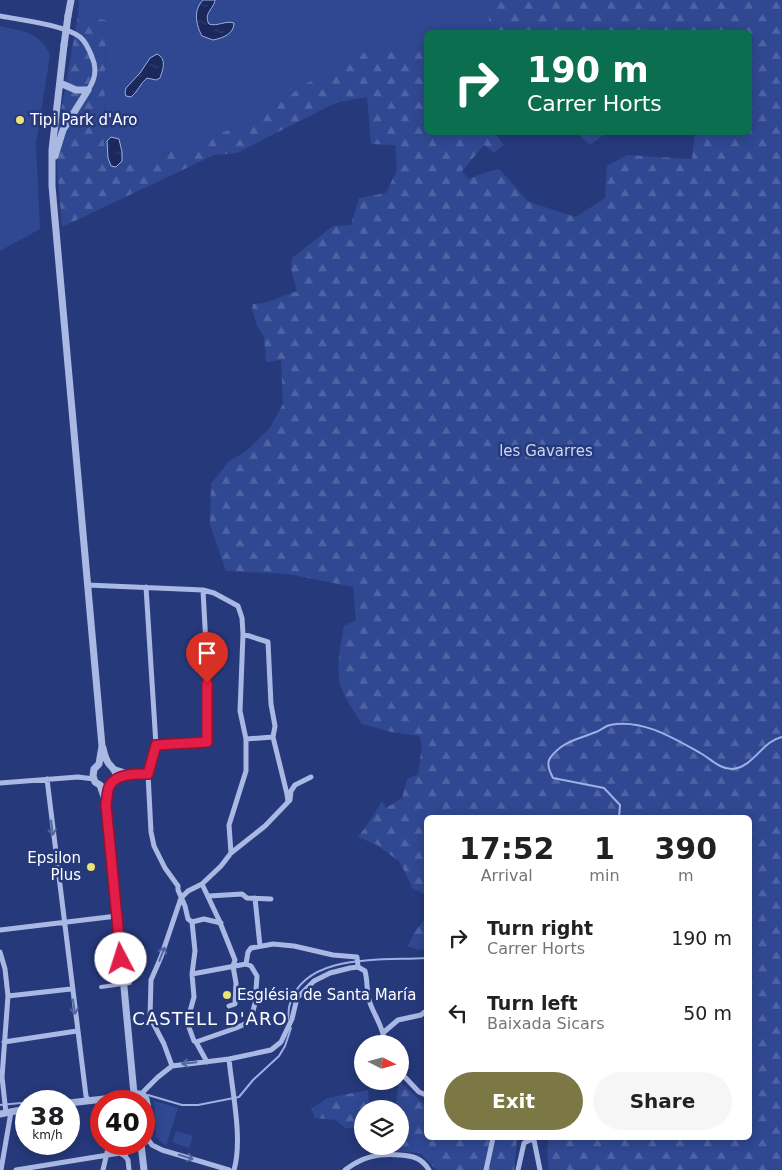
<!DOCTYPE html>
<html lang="en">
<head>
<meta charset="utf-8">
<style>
	body { margin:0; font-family:"DejaVu Sans",sans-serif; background:#f6f6f6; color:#202124; height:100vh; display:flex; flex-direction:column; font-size:19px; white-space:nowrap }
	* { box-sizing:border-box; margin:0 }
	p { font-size:16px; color:#757577 }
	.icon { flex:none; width:28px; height:28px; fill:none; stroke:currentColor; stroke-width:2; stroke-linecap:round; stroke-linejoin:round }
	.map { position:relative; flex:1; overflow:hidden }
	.sheet { position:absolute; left:424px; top:815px; width:328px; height:325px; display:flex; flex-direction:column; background:#fff; border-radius:8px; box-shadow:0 2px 12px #0003 }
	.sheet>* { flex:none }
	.banner { position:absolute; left:424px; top:30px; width:328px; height:105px; border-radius:8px; box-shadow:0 2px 12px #0003; background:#0b6e4f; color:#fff; overflow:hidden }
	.needle { width:32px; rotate:96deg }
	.fabs { position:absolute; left:354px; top:1035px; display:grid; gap:10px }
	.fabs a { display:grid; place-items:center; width:55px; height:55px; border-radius:50%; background:#fff; box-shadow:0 2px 12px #0003; font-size:25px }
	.speed { position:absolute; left:15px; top:1090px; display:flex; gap:10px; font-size:25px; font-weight:700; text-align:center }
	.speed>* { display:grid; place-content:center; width:65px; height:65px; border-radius:50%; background:#fff; box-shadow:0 2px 12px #0003; line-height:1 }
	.speed small { font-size:12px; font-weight:400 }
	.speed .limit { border:8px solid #d22; background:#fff; color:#111 }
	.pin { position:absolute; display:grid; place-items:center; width:42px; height:42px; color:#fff; margin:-51px -21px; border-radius:50% 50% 50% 0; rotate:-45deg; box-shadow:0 0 5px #0007 }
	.pin .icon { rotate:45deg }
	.me { position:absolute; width:55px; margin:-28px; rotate:355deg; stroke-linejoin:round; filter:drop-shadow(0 0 4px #0008) }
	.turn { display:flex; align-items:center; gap:18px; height:105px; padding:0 20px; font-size:22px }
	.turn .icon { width:65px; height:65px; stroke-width:2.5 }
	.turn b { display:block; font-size:35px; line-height:42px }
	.eta { display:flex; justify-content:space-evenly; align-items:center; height:85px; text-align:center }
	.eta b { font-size:30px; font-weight:700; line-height:35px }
	.button { display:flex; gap:10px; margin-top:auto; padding:10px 20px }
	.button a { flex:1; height:58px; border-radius:30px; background:#7c7846; color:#fff; font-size:20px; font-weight:700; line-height:58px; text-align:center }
	.button a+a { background:#f6f6f6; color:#202124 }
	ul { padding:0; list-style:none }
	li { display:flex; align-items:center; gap:15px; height:75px; padding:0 20px }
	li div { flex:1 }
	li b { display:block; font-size:19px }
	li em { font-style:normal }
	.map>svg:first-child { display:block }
</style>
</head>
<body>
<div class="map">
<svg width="782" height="1170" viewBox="0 0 782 1170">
	<defs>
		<pattern id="forest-firs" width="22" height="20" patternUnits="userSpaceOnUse" patternTransform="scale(1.25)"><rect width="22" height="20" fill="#304892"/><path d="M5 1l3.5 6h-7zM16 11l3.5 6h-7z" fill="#4f63a2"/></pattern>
		<pattern id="water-ripples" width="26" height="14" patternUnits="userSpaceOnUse" patternTransform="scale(1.25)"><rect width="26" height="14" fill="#1a285c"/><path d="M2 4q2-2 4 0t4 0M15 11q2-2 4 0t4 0" fill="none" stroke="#313e6c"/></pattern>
	</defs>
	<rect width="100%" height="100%" fill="#26397b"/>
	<!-- green -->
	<path fill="#304892" d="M79,0H485L489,19L486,32H426V46L399,51L375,49L357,55L336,65L320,77L303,85L255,122L223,132L201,143L106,170L104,142L106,20L78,16Z
		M0,26C24,32 39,31 50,55L36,144L40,229L0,251Z
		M154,1101L178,1108L166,1146L156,1137Z
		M176,1131L193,1136L189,1148L172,1142Z"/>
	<!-- forest -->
	<path fill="url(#forest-firs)" d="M485,0H782V1170H549L547,1150L549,1138H749V818H426V895L413,889L400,862L377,845L358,837L370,821L382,801L386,808L402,798L407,779L418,774L422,745L419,736L391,732L362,724C354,712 340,691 339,678C337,661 341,643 344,626L356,620L353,587L288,574L226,571L210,524L211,484L229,461L245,452L270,428L283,404L281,360L266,362L264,337L257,326L252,309L253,304L264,303L297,291L291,269L292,258L333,226L351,225L359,198L386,193L397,170L395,145L371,144L367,97L335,103L237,153L214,155L62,227L57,167L59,122L78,16L106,20L104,142L107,170L201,143L223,132L255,122L303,85L320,77L336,65L357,55L375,49L399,51L426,46V132L495,133L504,145L494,153L484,145L462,171L468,179L484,173L499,169L529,202L576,217L605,198L607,166L627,155L692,159L695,133L749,132V32H486L489,19Z
		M569,133H606L590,145L578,134Z
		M426,918V949L418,950L408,946L414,932Z
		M399,1081L426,1106V1138H517L514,1170H437L420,1153L390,1151L389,1146H400V1109H362V1128H345L336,1120L315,1118L311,1109L328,1098L368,1090L369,1106L396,1103Z"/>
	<!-- water -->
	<path fill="url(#water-ripples)" stroke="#9eb0e5" d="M203,0H215C214,9 203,13 209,24C217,27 226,20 234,23C234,34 223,38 213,40L202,36C196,25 193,10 203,0Z
		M157,54C167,59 163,69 160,78L156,80L147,78C140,83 138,92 131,97L126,96L125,93L126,88L140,73L150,58Z
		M111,137L119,139L122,152V161L116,167L111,166L108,158L107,141Z"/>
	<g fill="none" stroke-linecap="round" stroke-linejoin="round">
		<!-- stream -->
		<path stroke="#9eb0e5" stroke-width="2" d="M619,818L620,805L604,788L553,778C545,763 547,758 561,747C572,739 584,737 596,732C601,730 605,726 610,725C642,718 675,739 702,754C712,760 720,769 732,769C753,768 762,741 782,737
			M288,1019C289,1014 288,1008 290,1004C305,952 384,961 426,958
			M148,1095L182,1105H198L239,1097L253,1080L279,1056L285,1046L291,1028
			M0,1105L21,1103"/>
		<!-- pedestrian -->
		<path stroke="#aab8e4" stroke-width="4" d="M101,987L130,983"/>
		<!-- minor -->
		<path stroke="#aab8e4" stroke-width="5" d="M0,16C21,20 64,25 80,37C86,42 89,49 92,57C97,68 95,80 88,90
			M87,585L203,590L214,593L238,606L242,618L243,634L240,711L246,739V771L229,825L231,853
			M146,587L156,745L148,774L151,832L154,846L165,868L178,886V890L185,906L188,919L192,922L195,951L192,974L194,997L187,1022L194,1041L196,1042L207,1062
			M243,634L268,642L271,704L275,726L273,737L287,794L288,802
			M246,739L273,737
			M156,745L207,742V664L203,590
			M115,769L131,774
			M47,779L86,1096L89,1101
			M115,779L132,774H148
			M0,783L78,777L94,779
			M202,884L219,920L235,960L233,966L236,983L235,1004L229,1006
			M209,896L242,894L247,898L271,899
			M255,898L260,946
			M192,922L204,919L221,923
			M0,930L117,916
			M0,952L5,969L8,996L2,1077L6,1113
			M246,964L248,952L251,948L273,944L294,946L333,955L357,957L358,967
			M192,974L246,964L251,966L257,976L255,1003L251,1019L247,1023L236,1028L196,1042
			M8,996L71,989
			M384,1032L398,1020L421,1015L426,1011
			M4,1042L77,1031
			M229,1059C232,1091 243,1139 234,1170
			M172,1066L164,1044L150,1017L151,980L161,957L181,898L188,891L202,884L221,866L231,853L265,826L290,800L291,791L295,785L311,777
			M400,1072L419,1092L426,1095
			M142,1095L144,1091L158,1077L172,1066L229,1059L271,1050L281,1042L292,1019L297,998L314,981L330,973L350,968L358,967L365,971C368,982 366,992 370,1003C375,1017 384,1028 385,1044
			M147,1138L152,1145L162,1150L229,1170
			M125,1156L128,1160L129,1170
			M125,1156L131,1144
			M1,1170L11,1112
			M16,1170L120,1153L125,1156
			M103,1170L109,1144
			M345,1170C362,1157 378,1153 400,1155C413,1156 422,1158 429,1170
			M486,1170L493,1138
			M518,1170L524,1143L530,1140H534L540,1170"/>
		<!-- tertiary -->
		<path stroke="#aab8e4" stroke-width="7" d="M68,16L71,0
			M64,45L52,150V186L102,746L99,764L94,769L93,776L95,782L100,785L107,805
			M55,156L63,130L88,90H76L60,83
			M103,748C104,753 106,760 109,764C115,770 118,773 113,782L106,786
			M109,785L107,805L134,1094
			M127,1101C131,1094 141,1090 146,1099C148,1105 150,1130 148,1135C147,1139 147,1139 144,1142
			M69,1103L130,1096
			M0,1114L26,1109
			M141,1144L144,1170"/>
		<!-- tertiary-bridge -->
		<path stroke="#aab8e4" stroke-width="7" d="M64,45L68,16"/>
	</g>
	<!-- one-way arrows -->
	<defs><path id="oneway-shaft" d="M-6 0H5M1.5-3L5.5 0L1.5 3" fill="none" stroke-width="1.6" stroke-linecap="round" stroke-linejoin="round" transform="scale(1.25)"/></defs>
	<g stroke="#5465a0">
		<use href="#oneway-shaft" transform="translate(52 828) rotate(83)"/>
		<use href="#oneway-shaft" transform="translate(162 954) rotate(-69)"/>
		<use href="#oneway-shaft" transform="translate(74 1007) rotate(82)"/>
		<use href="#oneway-shaft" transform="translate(189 1063) rotate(174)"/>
		<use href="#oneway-shaft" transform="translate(186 1157) rotate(17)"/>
	</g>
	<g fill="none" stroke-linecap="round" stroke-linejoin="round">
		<defs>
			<path id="route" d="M121,959L106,805C107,799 107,789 110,785C117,773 136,774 148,774L156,745L207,742V683"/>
		</defs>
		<!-- route casing -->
		<use href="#route" stroke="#92132f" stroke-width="12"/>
		<!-- route -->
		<use href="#route" stroke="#e11d48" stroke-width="9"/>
	</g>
	<!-- markers -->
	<g fill="#ede36f" stroke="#26397b" stroke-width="2">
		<circle cx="20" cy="120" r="5"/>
		<circle cx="91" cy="867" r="5"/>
		<circle cx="227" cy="995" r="5"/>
	</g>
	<g text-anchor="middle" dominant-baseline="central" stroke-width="5" stroke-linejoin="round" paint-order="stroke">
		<!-- poi labels -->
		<g font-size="15" fill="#fff" stroke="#26397b" text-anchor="start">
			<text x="30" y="120">Tipi Park d'Aro</text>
			<text x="81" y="858" text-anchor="end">Epsilon<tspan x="81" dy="17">Plus</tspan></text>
			<text x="237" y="995">Església de Santa María</text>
		</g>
		<!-- park labels -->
		<g font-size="15" fill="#ccd6f3" stroke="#26397b">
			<text x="546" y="451">les Gavarres</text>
		</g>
		<!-- quarter labels -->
		<g font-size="18" letter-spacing="1" fill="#fff" stroke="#26397b">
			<text x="210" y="1018">CASTELL D'ARO</text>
		</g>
	</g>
</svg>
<div class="fabs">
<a><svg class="needle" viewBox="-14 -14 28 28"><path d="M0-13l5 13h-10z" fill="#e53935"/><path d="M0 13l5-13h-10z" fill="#757577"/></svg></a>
<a><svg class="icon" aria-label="layers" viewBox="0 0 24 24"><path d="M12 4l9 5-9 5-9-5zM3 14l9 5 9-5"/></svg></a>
</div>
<div class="speed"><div>38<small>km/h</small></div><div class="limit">40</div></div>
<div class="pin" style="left:207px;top:683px;background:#d93025"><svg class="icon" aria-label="arrive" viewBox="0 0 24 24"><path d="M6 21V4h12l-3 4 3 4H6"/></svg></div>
<svg class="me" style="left:121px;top:959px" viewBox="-20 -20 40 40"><circle r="19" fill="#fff"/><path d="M0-13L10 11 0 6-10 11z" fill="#e11d48"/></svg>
<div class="banner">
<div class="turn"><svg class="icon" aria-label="right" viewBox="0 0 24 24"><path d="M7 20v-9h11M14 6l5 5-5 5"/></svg><div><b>190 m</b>Carrer Horts</div></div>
</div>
<section class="sheet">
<div class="eta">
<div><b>17:52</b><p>Arrival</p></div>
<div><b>1</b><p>min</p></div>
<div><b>390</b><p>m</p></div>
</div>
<ul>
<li><svg class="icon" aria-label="right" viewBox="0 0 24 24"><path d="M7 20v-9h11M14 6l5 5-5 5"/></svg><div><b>Turn right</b><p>Carrer Horts</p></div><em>190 m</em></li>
<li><svg class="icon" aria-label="left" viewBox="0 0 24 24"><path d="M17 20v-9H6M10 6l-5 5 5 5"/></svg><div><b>Turn left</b><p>Baixada Sicars</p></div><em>50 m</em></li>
</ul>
<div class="button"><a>Exit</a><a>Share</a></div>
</section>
</div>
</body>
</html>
